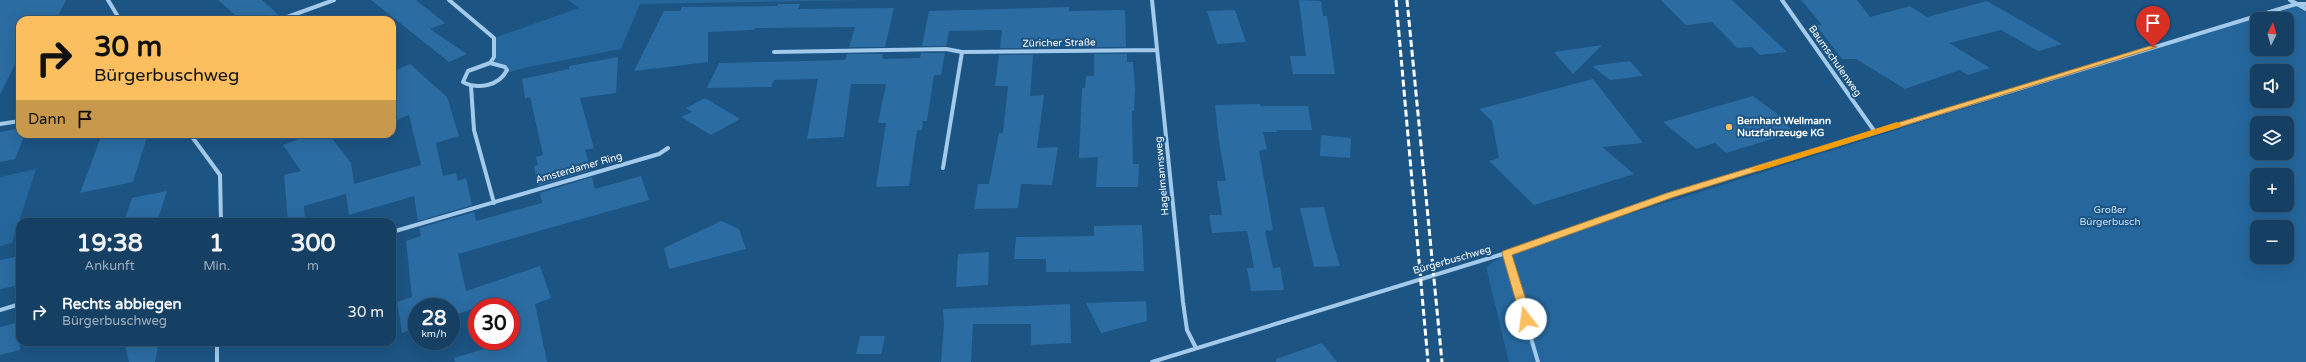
<!DOCTYPE html>
<html lang="de">
<head>
<meta charset="utf-8">
<style>
	body { margin:0; font-family:"Varela Round",sans-serif; background:#1e4669; color:#f1f3f6; height:100vh; display:flex; flex-direction:column; font-size:15px; white-space:nowrap }
	* { box-sizing:border-box; margin:0 }
	p { font-size:13px; color:#9dafbe }
	.icon { flex:none; width:22px; height:22px; fill:none; stroke:currentColor; stroke-width:2; stroke-linecap:round; stroke-linejoin:round }
	.map { position:relative; flex:1; overflow:hidden }
	.side { position:absolute; left:16px; top:218px; width:380px; height:128px; display:flex; flex-direction:column; background:#153f63; border-radius:12px; box-shadow:0 4px 16px #0002,0 0 0 1px #345878 }
	.side>* { flex:none }
	.guide { position:absolute; left:16px; top:16px; width:380px; height:122px; border-radius:12px; box-shadow:0 4px 16px #0002,0 0 0 1px #345878; background:#fbbf60; color:#111; overflow:hidden }
	.needle { width:26px; rotate:5deg }
	.buttons { position:absolute; left:2250px; top:12px; display:grid; gap:8px }
	.buttons a { display:grid; place-items:center; width:44px; height:44px; border-radius:8px; background:#153f63; box-shadow:0 4px 16px #0002,0 0 0 1px #345878; font-size:20px }
	.speed { position:absolute; left:408px; top:298px; display:flex; gap:8px; font-size:20px; font-weight:700; text-align:center }
	.speed>* { display:grid; place-content:center; width:52px; height:52px; border-radius:50%; background:#153f63; box-shadow:0 4px 16px #0002,0 0 0 1px #345878; line-height:1 }
	.speed small { font-size:10px; font-weight:400 }
	.speed .limit { border:6px solid #d22; background:#fff; color:#111 }
	.pin { position:absolute; display:grid; place-items:center; width:34px; height:34px; color:#fff; margin:-41px -17px; border-radius:50% 50% 50% 0; rotate:-45deg; box-shadow:0 0 4px #0007 }
	.pin .icon { rotate:45deg }
	.me { position:absolute; width:44px; margin:-22px; rotate:345deg; stroke-linejoin:round; filter:drop-shadow(0 0 3px #0008) }
	.turn { display:flex; align-items:center; gap:14px; height:84px; padding:0 12px; font-size:18px }
	.turn .icon { width:52px; height:52px; stroke-width:2.5 }
	.turn b { display:block; font-size:28px; line-height:34px }
	.then { display:flex; align-items:center; height:38px; padding:0 12px; background:#0003; gap:8px; font-size:15px }
	.eta { display:flex; justify-content:space-evenly; align-items:center; height:68px; text-align:center }
	.eta b { font-size:24px; font-weight:700; line-height:28px }
	ul { padding:0; list-style:none }
	li { display:flex; align-items:center; gap:12px; height:52px; padding:0 12px }
	li div { flex:1 }
	li b { display:block; font-size:15px }
	li em { font-style:normal }
	.map>svg:first-child { display:block }
</style>
</head>
<body>
<div class="map">
<svg width="2306" height="362" viewBox="0 0 2306 362">
	<rect width="100%" height="100%" fill="#1c5484"/>
	<!-- green -->
	<path fill="#25679d" fill-rule="evenodd" d="M568,0H865L640,4L621,49L528,67L506,73L505,67L490,63L494,57V38L579,8Z
		M2296,4L2306,9V362H1509L1486,267L1506,253ZM2257,19H2287V49H2257ZM2257,71H2287V101H2257ZM2257,123H2287V153H2257ZM2257,175H2287V205H2257ZM2257,227H2287V257H2257Z
		M36,169L12,243L0,246V177Z"/>
	<!-- building -->
	<path fill="#2b6ca2" d="M0,0H66L56,20H20V55L0,94Z
		M218,0H262L280,16L276,20H241Z
		M371,0H416L445,23L430,29L467,54L449,62Z
		M1299,0L1321,1L1323,16H1327L1335,74H1293L1290,56H1306Z
		M1661,0H1732L1787,52L1760,55L1752,47L1737,48L1712,22L1686,25Z
		M1801,0H1857L1870,17L1910,6L1927,17L1987,1L2062,44L2038,51L2001,30L1949,43L1990,68L1968,75L1960,70L1905,89L1856,59H1842L1816,25H1822Z
		M778,4H800L798,9L894,8L885,47H849L855,27L755,28L754,30L708,32V62L634,71L664,11H680L682,7L777,6Z
		M1069,7V11L1125,10L1126,47H1094V39L1034,40V48H1000L1002,30L949,31L946,46H922L929,11Z
		M1235,10L1246,42L1217,44L1207,11Z
		M1602,45L1573,74L1554,52Z
		M921,53H945L941,75H934L927,121H923L922,130H917L909,186L876,187L886,123H878L886,84H851L844,137L807,139L818,79L774,80L771,87L707,88L719,63L845,60L847,54H883L882,58L884,59L920,58Z
		M1094,54H1127V62H1133L1135,89L1134,111H1132L1133,164H1139L1138,187H1096L1098,157L1079,158L1082,88H1085L1086,76H1094Z
		M999,55H1033L1030,96L1044,95L1037,148L1058,147L1052,185L1021,184L1018,208L974,209L978,184H989L999,133H1003L1008,86H995Z
		M618,57L616,93L580,98L594,148L585,150L591,170L538,186L534,166L538,165L536,157L543,155L530,97L525,98L522,79L569,69V66Z
		M1630,61L1643,76L1610,80L1592,66Z
		M410,64L447,97L459,136L436,143L443,176L456,173L458,181L466,178L472,205L418,221L414,196L349,215L346,194L304,206L305,222H288L284,175L301,171L283,145L312,134H329L351,163L354,184L421,165L409,115L392,122V72Z
		M1593,79L1643,143L1602,147L1634,174L1534,205L1489,161L1499,158L1492,121L1479,109Z
		M1753,96L1787,121L1783,122L1795,132L1726,153L1715,143L1696,149L1663,122Z
		M705,98L740,119L711,135L681,117L692,112L686,108Z
		M1260,104L1261,106H1308L1312,130H1276L1277,132H1263L1267,149L1259,151L1273,230L1265,231L1273,268L1280,267L1284,290L1251,291L1247,268H1254L1247,231L1212,233L1209,215H1222L1217,181H1226L1219,142L1215,105Z
		M20,128V134H25L15,159L0,162V132Z
		M102,134H148L133,182L80,193Z
		M1321,135L1351,138L1350,158L1320,156Z
		M641,176L649,200L458,254L466,291L540,266L551,298L535,304L547,362H455L454,358L511,341V337L520,334L510,301L492,307H477L451,317V307H417V328L402,333L397,302L412,297L406,241L421,236L419,228L474,212L476,221L542,203L540,193L592,177L595,189Z
		M167,191L157,222H124L132,198Z
		M1324,207L1333,243L1340,266L1314,267L1300,208Z
		M721,221L739,229L746,249L669,269L664,248Z
		M1142,225L1144,271L1071,272L1069,268L1070,272H1046V259H1014L1016,237L1094,236V226Z
		M989,252L988,285L956,287L958,254Z
		M20,256V285L0,289V260Z
		M1146,301L1147,321L1101,333L1086,303Z
		M1070,304L1071,343L1031,345V324H973L971,362H941L944,324L943,309Z
		M20,322V350L0,355V327Z
		M860,336H885L881,354H856Z
		M124,342H159L155,362H129Z
		M1322,343L1337,362H1276V359Z"/>
	<g fill="none" stroke-linecap="round" stroke-linejoin="round">
		<!-- street -->
		<path stroke="#a3caeb" stroke-width="4" d="M108,0L120,20
			M449,0L494,38V57L490,63
			M1152,0L1183,302L1187,330L1196,348
			M1782,0L1875,132
			M2290,0L2306,9
			M279,20L334,0
			M774,52L946,49L962,52L1157,50
			M490,63L505,67L507,70C499,86 478,90 463,82L468,71Z
			M471,86L474,130L494,203
			M0,124L20,121
			M190,134L220,175L221,222
			M943,168L962,52
			M392,232L659,154L668,148
			M1506,253L1538,362
			M0,310L20,304
			M217,342V362
			M1152,362L1506,253L1671,195L2296,4H2306"/>
		<!-- rail -->
		<path stroke="#fff" stroke-width="3" stroke-dasharray="7 3" stroke-linecap="butt" d="M1396,0L1428,362
			M1407,0L1442,362"/>
	</g>
	<!-- route -->
	<path fill="#fbbf60" stroke="#a37c3e" d="M2150,46L2157,47L1674,197L1512,255L1532,319L1526,323L1521,319L1502,253L1503,251L1667,193Z"/>
	<!-- slow -->
	<path fill="#f59e0b" d="M1897,122L1902,125L1900,127L1758,171L1750,169Z"/>
	<!-- markers -->
	<circle fill="#fbbf60" stroke="#1c5484" stroke-width="1.5" cx="1729" cy="127" r="4"/>
	<g text-anchor="middle" dominant-baseline="central" stroke-width="4" stroke-linejoin="round" paint-order="stroke">
		<!-- street labels -->
		<g font-size="10" fill="#fff" stroke="#1c5484">
			<text transform="translate(1059 43) rotate(-1)">Züricher Straße</text>
			<text transform="translate(1835 61) rotate(55)">Baumschulenweg</text>
			<text transform="translate(579 168) rotate(-16)">Amsterdamer Ring</text>
			<text transform="translate(1162 176) rotate(-95)">Hagelmannsweg</text>
			<text transform="translate(1452 260) rotate(-16)">Bürgerbuschweg</text>
		</g>
		<!-- poi labels -->
		<g font-size="10" font-weight="bold" fill="#fff" stroke="#1c5484" text-anchor="start">
			<text x="1737" y="121">Bernhard Wellmann<tspan x="1737" dy="12">Nutzfahrzeuge KG</tspan></text>
		</g>
		<!-- park labels -->
		<g font-size="10" fill="#c8e2f8" stroke="#1c5484">
			<text x="2110" y="210">Großer<tspan x="2110" dy="12">Bürgerbusch</tspan></text>
		</g>
	</g>
</svg>
<div class="buttons">
<a><svg class="needle" viewBox="-14 -14 28 28"><path d="M0-13l5 13h-10z" fill="#e53935"/><path d="M0 13l5-13h-10z" fill="#9dafbe"/></svg></a>
<a><svg class="icon" aria-label="sound" viewBox="0 0 24 24"><path d="M4 9h4l5-4v14l-5-4H4zM17 9q2 3 0 6"/></svg></a>
<a><svg class="icon" aria-label="layers" viewBox="0 0 24 24"><path d="M12 4l9 5-9 5-9-5zM3 14l9 5 9-5"/></svg></a>
<a>+</a>
<a>−</a>
</div>
<div class="speed"><div>28<small>km/h</small></div><div class="limit">30</div></div>
<div class="pin" style="left:2153px;top:47px;background:#d93025"><svg class="icon" aria-label="arrive" viewBox="0 0 24 24"><path d="M6 21V4h12l-3 4 3 4H6"/></svg></div>
<svg class="me" style="left:1526px;top:319px" viewBox="-20 -20 40 40"><circle r="19" fill="#fff"/><path d="M0-13L10 11 0 6-10 11z" fill="#fbbf60"/></svg>
<div class="guide">
<div class="turn"><svg class="icon" aria-label="right" viewBox="0 0 24 24"><path d="M7 20v-9h11M14 6l5 5-5 5"/></svg><div><b>30 m</b>Bürgerbuschweg</div></div>
<div class="then">Dann<svg class="icon" aria-label="arrive" viewBox="0 0 24 24"><path d="M6 21V4h12l-3 4 3 4H6"/></svg></div>
</div>
<section class="side">
<div class="eta">
<div><b>19:38</b><p>Ankunft</p></div>
<div><b>1</b><p>Min.</p></div>
<div><b>300</b><p>m</p></div>
</div>
<ul>
<li><svg class="icon" aria-label="right" viewBox="0 0 24 24"><path d="M7 20v-9h11M14 6l5 5-5 5"/></svg><div><b>Rechts abbiegen</b><p>Bürgerbuschweg</p></div><em>30 m</em></li>
</ul>
</section>
</div>
</body>
</html>
